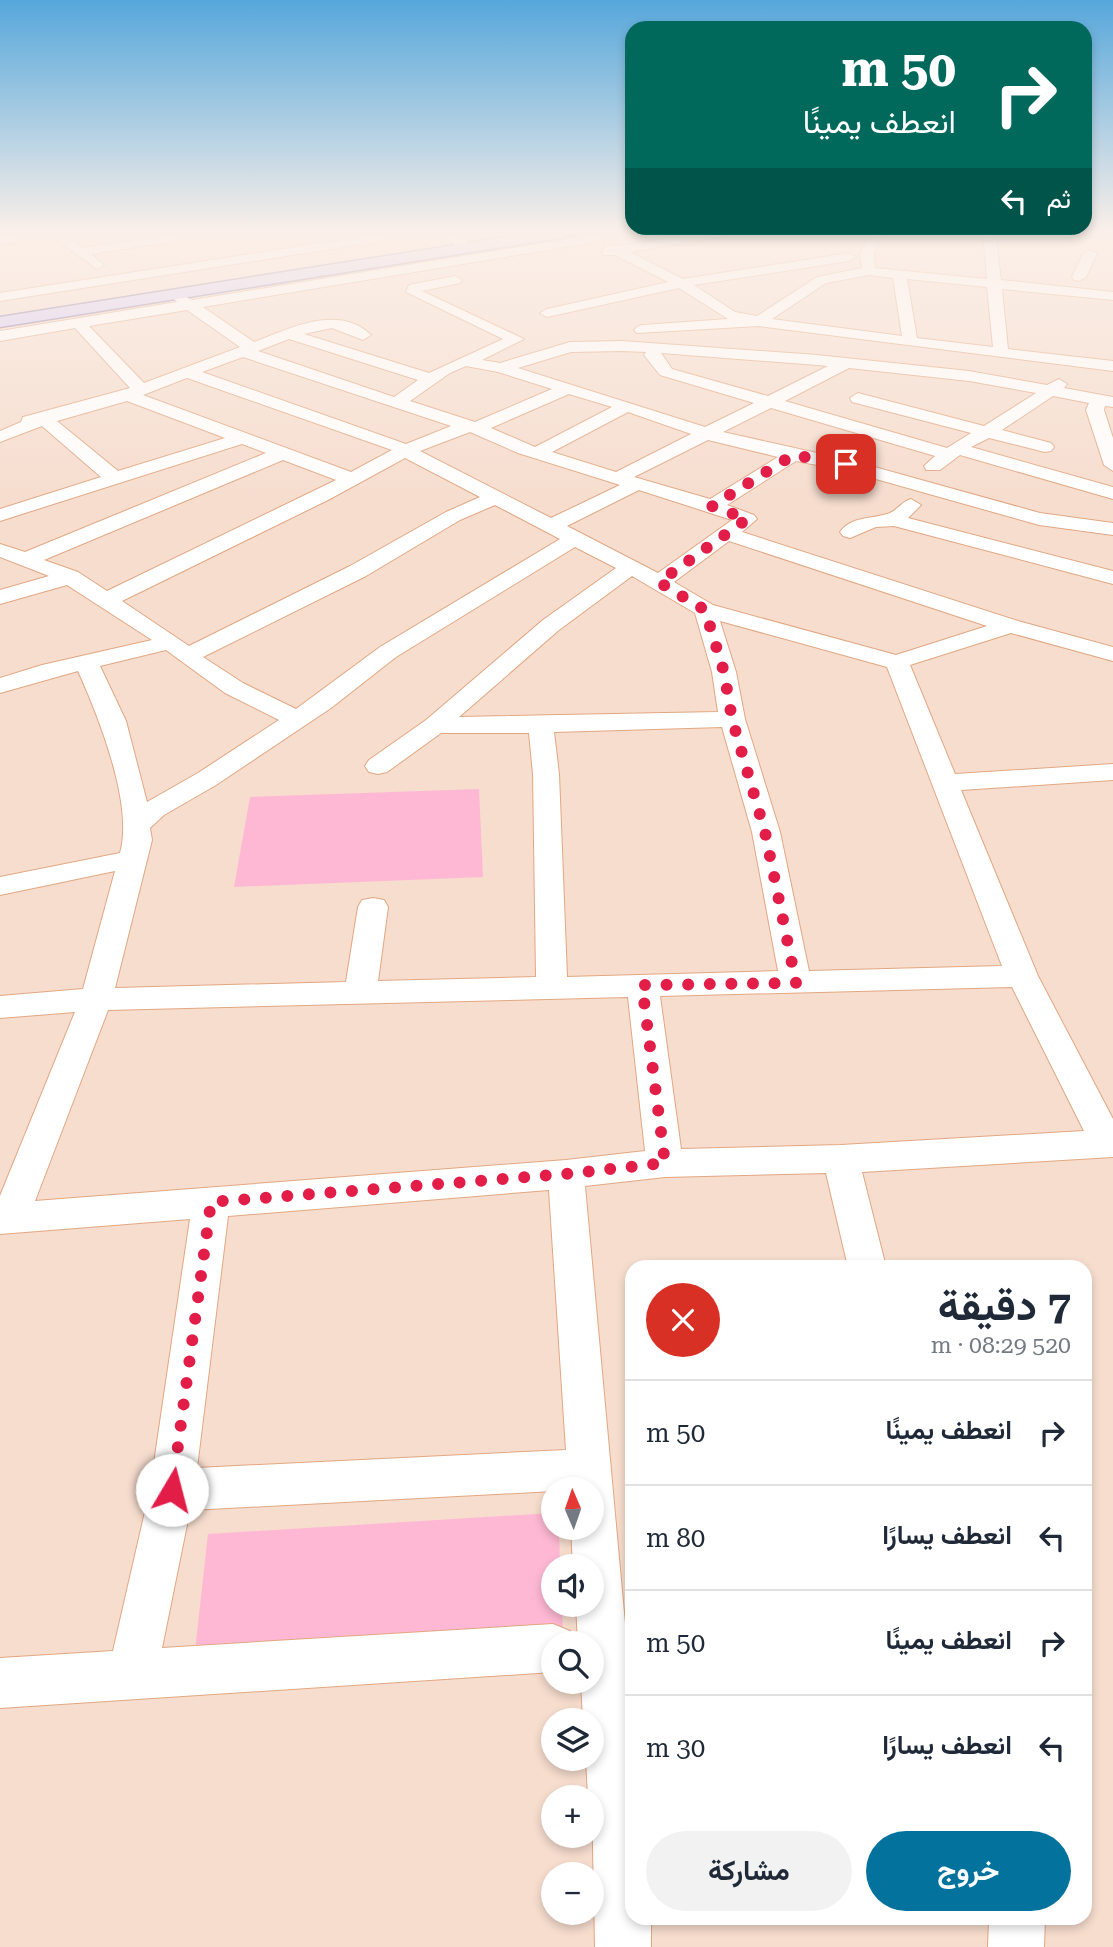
<!DOCTYPE html>
<html lang="ar">
<head>
<meta charset="utf-8">
<style>
	body { margin:0; font-family:"Roboto Serif",Vazirmatn,serif; background:#f2f2f3; color:#1f2937; direction:rtl; height:100vh; display:flex; flex-direction:column; font-size:26px; white-space:nowrap }
	* { box-sizing:border-box; margin:0 }
	p { font-size:23px; color:#747a83 }
	.icon { flex:none; width:38px; height:38px; fill:none; stroke:currentColor; stroke-width:2; stroke-linecap:round; stroke-linejoin:round }
	.map { position:relative; flex:1; overflow:hidden; direction:ltr }
	.drawer { position:absolute; left:625px; top:1260px; width:467px; height:665px; display:flex; flex-direction:column; background:#fff; border-radius:21px; box-shadow:0 4px 10px #0003; direction:rtl }
	.drawer>* { flex:none }
	.banner { position:absolute; left:625px; top:21px; width:467px; height:214px; border-radius:21px; box-shadow:0 4px 10px #0003; direction:rtl; background:#00695c; color:#fff; overflow:hidden }
	.needle { width:46px; rotate:358deg }
	.buttons { position:absolute; left:541px; top:1477px; display:grid; gap:14px }
	.buttons a { display:grid; place-items:center; width:63px; height:63px; border-radius:50%; background:#fff; box-shadow:0 4px 10px #0003; font-size:35px }
	.pin { position:absolute; display:grid; place-items:center; width:60px; height:60px; color:#fff; margin:-30px; border-radius:14px; box-shadow:0 4px 10px #0006 }
	.me { position:absolute; width:77px; margin:-38px; rotate:8deg; stroke-linejoin:round; filter:drop-shadow(0 0 5px #0008) }
	.turn { display:flex; align-items:center; gap:24px; height:147px; padding:0 21px; font-size:32px }
	.turn .icon { width:91px; height:91px; stroke-width:2.5 }
	.turn b { display:block; font-size:49px; line-height:60px }
	.then { display:flex; align-items:center; height:66px; padding:0 21px; background:#0003; gap:14px; font-size:26px }
	.round { display:grid; place-items:center; flex:none; width:74px; height:74px; border-radius:37px; background:#f2f2f3 }
	.summary { display:flex; align-items:center; justify-content:space-between; height:119px; padding:0 21px }
	h1 { font-size:42px; font-weight:700; line-height:52px }
	.action { display:flex; gap:14px; margin-top:auto; padding:14px 21px }
	.action a { flex:1; height:80px; border-radius:42px; background:#03729d; color:#fff; font-size:28px; font-weight:700; line-height:80px; text-align:center }
	.action a+a { background:#f2f2f3; color:#1f2937 }
	ul { padding:0; list-style:none }
	li { display:flex; align-items:center; gap:21px; height:105px; padding:0 21px; border-top:2px solid #e0e1e3 }
	li div { flex:1 }
	li b { display:block; font-size:26px }
	li em { font-style:normal }
	.map>svg:first-child { display:block }
</style>
</head>
<body>
<div class="map">
<svg width="1113" height="1947" viewBox="0 0 1113 1947">
	<rect width="100%" height="100%" fill="#f6ddce"/>
	<!-- green -->
	<path fill="#feb8d3" d="M479,789L483,877L234,887L250,797Z
		M553,1513V1528H559L560,1566H553V1605H562L563,1643L192,1677L208,1534Z"/>
	<g fill="none" stroke-linecap="round" stroke-linejoin="round">
		<defs>
			<path id="minor" d="M31,232H62L83,248L186,232H214L208,236L91,254L104,265L97,269L52,236L0,244V236Z
				M392,232H420L414,236L0,301V293Z
				M433,232H449L467,242L466,245H456Z
				M611,232H638L632,236L203,307L254,342C288,329 339,303 371,335L363,340L332,328L304,334L429,373L503,339L406,292L409,285L455,276L462,280L460,283L422,291L524,339L482,360L500,363L570,342L622,341L817,355L969,371L1047,385L1059,379L1067,384L1064,388L1113,397V407L1105,406L1104,410L1113,438V471L1104,465L1086,410L1089,403L1053,396L1002,430L1051,443L1054,447L1051,451L1045,452L989,438L971,447L1113,487V499L960,455L940,470H926L924,466L935,456L771,408L723,432L853,461L1040,513L1113,523V535L1039,525L844,470L796,461L727,505L754,515L757,519L742,532L1018,621L1113,647V661L1011,633L910,665L955,774L1113,764V780L961,790L1038,976L1113,1119V1157L862,1172L886,1267H848L826,1173L665,1177L585,1186L632,1700V1918H651V1947H595L592,1797H588L586,1759H592V1720H583L581,1682H592V1643H578L576,1605H592V1566H573L571,1528H592V1489L190,1510L162,1648L553,1624L570,1631L575,1643H553V1672L0,1708V1658L113,1651L150,1490L190,1219L0,1234V1196L75,1012L0,1018V996L83,989L115,871L0,895V877L120,853C134,805 98,715 78,671L0,693V678L42,665L152,640L67,585L0,604V590L49,576L0,557V544L25,552L266,453L242,444L0,521V509L101,477L42,426L0,442V431L21,422L23,417L130,388L75,328L0,341V331L177,302L173,298L180,294L192,300ZM187,310L240,347L144,383L89,326ZM289,339L418,380L394,397L258,351ZM622,351L646,352L644,355L660,375L754,403L705,427L518,368L571,352ZM661,353L817,365L828,366L768,396L672,369ZM243,357L451,426L406,444L202,372ZM466,366L498,372L552,389L475,422L410,401L450,373ZM849,368L969,381L1036,393L984,426L858,393L850,398L852,402L971,433L947,448L785,401ZM187,378L389,449L392,450L351,472L143,395ZM569,394L612,407L535,447L491,428ZM127,401L225,438L118,471L57,421ZM628,412L691,434L616,472L552,452ZM470,432L518,453L620,485L551,518L420,451ZM708,440L778,457L710,499L634,477ZM405,458L480,497L446,512L350,566L189,646L122,601L328,500ZM283,460L336,480L107,591L78,572L44,560ZM639,490L732,520L658,573L567,526ZM495,505L560,539L380,647L296,709L243,683L203,657L366,576L460,520ZM729,541L987,626L896,655L713,605L674,582ZM575,547L616,568L543,620L426,720L369,760L365,766L369,772L378,774L387,772L441,733H529L533,774L536,977L378,981L388,907L384,900L373,898L362,900L358,907L346,982L115,988L152,840L150,828L164,815L216,785L331,708L396,657ZM632,576L695,613L712,672L718,712L459,717L559,630ZM720,621L887,667L1002,966L809,971L780,832L745,719L736,672ZM166,650L225,693L279,720L198,773L147,802L126,721L100,666ZM722,727L752,832L778,971L567,977L559,774L554,732ZM1012,987L1084,1131L841,1145L681,1149L660,996ZM628,997L645,1151L566,1160L35,1201L108,1010ZM549,1190L566,1450L197,1468L228,1216Z
				M705,232H731L725,236L630,252L683,279L849,253L856,257L849,261L694,285L735,312L757,316L817,277L862,268L860,254L870,232H882L874,254L875,268L987,279L983,232H995L1001,280L1113,292V300L1002,289L1008,349L1113,361V371L759,326L637,333L634,330L637,327L642,325L728,319L679,288L547,317L540,313L547,309L668,282L615,255H604L602,252L606,245L618,246ZM869,275L893,278L902,336L772,319L826,283ZM907,279L987,287L993,347L917,338Z
				M1090,250L1097,254L1086,277L1079,281L1074,280L1072,277L1083,254Z
				M911,499L921,505L908,518L1113,571V584L894,526L876,527L850,538L843,536L840,532C852,516 871,519 887,514C896,512 901,502 911,499Z
				M989,1918H1045L1044,1947H988Z"/>
			<path id="major" d="M538,232H574L566,237L0,327V317Z"/>
		</defs>
		<!-- minor casing -->
		<use href="#minor" stroke="#e2a782" stroke-width="2"/>
		<!-- major casing -->
		<use href="#major" stroke="#83719d" stroke-width="3"/>
		<!-- minor -->
		<use href="#minor" fill="#fff" fill-rule="evenodd"/>
		<!-- major -->
		<use href="#major" fill="#d4caf7" fill-rule="evenodd"/>
	</g>
	<!-- sky -->
	<linearGradient id="sky" x2="0" y2="1"><stop stop-color="#56a7db"/><stop offset="0.46" stop-color="#fbf0e9"/><stop offset="1" stop-color="#fbf0e9" stop-opacity="0"/></linearGradient>
	<rect width="1113" height="504" fill="url(#sky)"/>
	<g fill="none" stroke-linecap="round" stroke-linejoin="round">
		<!-- route -->
		<path stroke="#e11d48" stroke-width="12" stroke-dasharray="0 21.6" d="M172,1490L211,1202L566,1174L665,1163L642,985L796,983L765,832L732,719L724,672L705,610L659,582L747,519L712,506L793,455L846,464"/>
	</g>
</svg>
<div class="buttons">
<a><svg class="needle" viewBox="-14 -14 28 28"><path d="M0-13l5 13h-10z" fill="#e53935"/><path d="M0 13l5-13h-10z" fill="#747a83"/></svg></a>
<a><svg class="icon" aria-label="sound" viewBox="0 0 24 24"><path d="M4 9h4l5-4v14l-5-4H4zM17 9q2 3 0 6"/></svg></a>
<a><svg class="icon" aria-label="search" viewBox="0 0 24 24"><circle cx="10" cy="10" r="6"/><path d="M15 15l6 6"/></svg></a>
<a><svg class="icon" aria-label="layers" viewBox="0 0 24 24"><path d="M12 4l9 5-9 5-9-5zM3 14l9 5 9-5"/></svg></a>
<a>+</a>
<a>−</a>
</div>
<div class="pin" style="left:846px;top:464px;background:#d93025"><svg class="icon" aria-label="arrive" viewBox="0 0 24 24"><path d="M6 21V4h12l-3 4 3 4H6"/></svg></div>
<svg class="me" style="left:172px;top:1490px" viewBox="-20 -20 40 40"><circle r="19" fill="#fff"/><path d="M0-13L10 11 0 6-10 11z" fill="#e11d48"/></svg>
<div class="banner">
<div class="turn"><svg class="icon" aria-label="right" viewBox="0 0 24 24"><path d="M7 20v-9h11M14 6l5 5-5 5"/></svg><div><b>50 m</b>انعطف يمينًا</div></div>
<div class="then">ثم<svg class="icon" aria-label="left" viewBox="0 0 24 24"><path d="M17 20v-9H6M10 6l-5 5 5 5"/></svg></div>
</div>
<section class="drawer">
<div class="summary"><div><h1>7 دقيقة</h1><p>520 m · 08:29</p></div><a class="round" style="background:#d93025;color:#fff"><svg class="icon" aria-label="close" viewBox="0 0 24 24"><path d="M6 6l12 12M18 6L6 18"/></svg></a></div>
<ul>
<li><svg class="icon" aria-label="right" viewBox="0 0 24 24"><path d="M7 20v-9h11M14 6l5 5-5 5"/></svg><div><b>انعطف يمينًا</b></div><em>50 m</em></li>
<li><svg class="icon" aria-label="left" viewBox="0 0 24 24"><path d="M17 20v-9H6M10 6l-5 5 5 5"/></svg><div><b>انعطف يسارًا</b></div><em>80 m</em></li>
<li><svg class="icon" aria-label="right" viewBox="0 0 24 24"><path d="M7 20v-9h11M14 6l5 5-5 5"/></svg><div><b>انعطف يمينًا</b></div><em>50 m</em></li>
<li><svg class="icon" aria-label="left" viewBox="0 0 24 24"><path d="M17 20v-9H6M10 6l-5 5 5 5"/></svg><div><b>انعطف يسارًا</b></div><em>30 m</em></li>
</ul>
<div class="action"><a>خروج</a><a>مشاركة</a></div>
</section>
</div>
</body>
</html>
